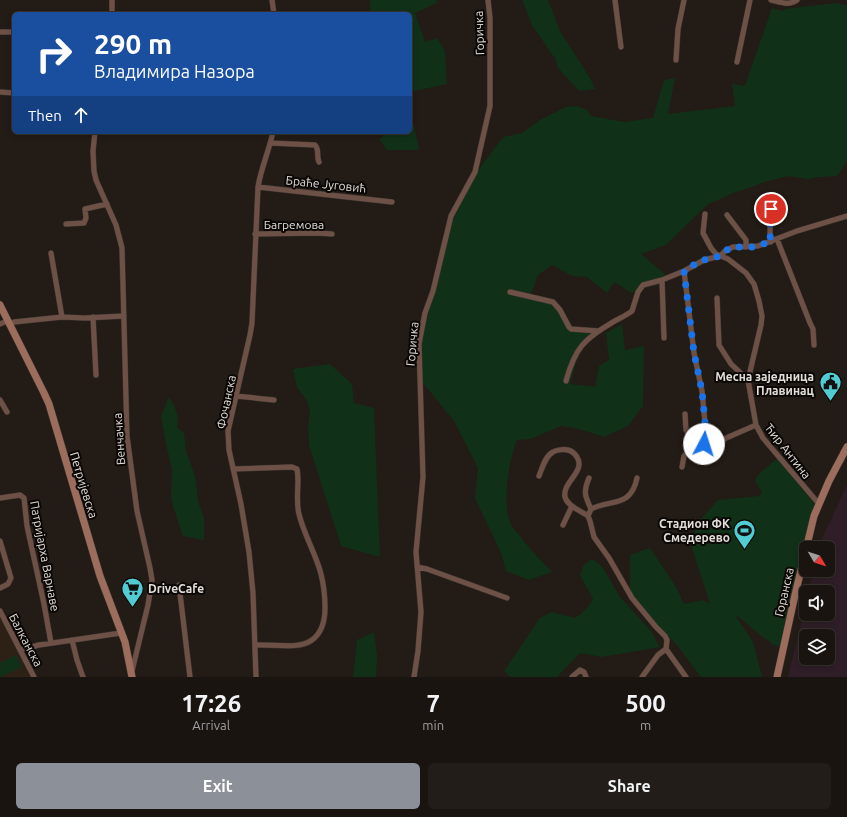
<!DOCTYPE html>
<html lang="en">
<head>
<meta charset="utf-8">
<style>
	body { margin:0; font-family:Ubuntu,sans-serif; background:#231d19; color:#f1f3f6; height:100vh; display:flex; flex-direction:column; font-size:15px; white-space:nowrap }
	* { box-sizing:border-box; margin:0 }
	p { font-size:13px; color:#9f9e9f }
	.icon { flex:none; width:22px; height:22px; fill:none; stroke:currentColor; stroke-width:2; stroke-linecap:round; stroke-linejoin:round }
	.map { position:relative; height:677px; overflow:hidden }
	.sheet { display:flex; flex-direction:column; background:#1a1410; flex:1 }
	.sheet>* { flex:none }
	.hud { position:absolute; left:12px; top:12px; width:400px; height:122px; border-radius:6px; box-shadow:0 2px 6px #0003,0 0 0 1px #383330; background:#1a4fa0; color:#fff; overflow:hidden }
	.needle { width:26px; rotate:129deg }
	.controls { position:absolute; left:799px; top:541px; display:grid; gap:8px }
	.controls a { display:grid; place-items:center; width:36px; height:36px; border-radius:6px; background:#1a1410; box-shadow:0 2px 6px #0003,0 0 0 1px #383330; font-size:20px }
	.pin { position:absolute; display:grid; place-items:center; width:34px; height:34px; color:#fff; margin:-17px; border:2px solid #fff; border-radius:50%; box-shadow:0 1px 4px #0007 }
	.me { position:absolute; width:44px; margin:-22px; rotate:5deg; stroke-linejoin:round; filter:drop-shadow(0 0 3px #0008) }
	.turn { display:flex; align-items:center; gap:14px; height:84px; padding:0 16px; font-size:18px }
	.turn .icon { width:52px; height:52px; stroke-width:2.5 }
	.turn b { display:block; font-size:28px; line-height:34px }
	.then { display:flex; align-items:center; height:38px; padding:0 16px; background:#0003; gap:8px; font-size:15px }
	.eta { display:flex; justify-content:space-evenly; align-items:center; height:68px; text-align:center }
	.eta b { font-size:24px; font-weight:700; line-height:28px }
	.action { display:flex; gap:8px; margin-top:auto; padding:8px 16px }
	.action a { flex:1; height:46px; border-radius:6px; background:#8c9099; color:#fff; font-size:16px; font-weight:700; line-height:46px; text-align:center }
	.action a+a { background:#231d19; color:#f1f3f6 }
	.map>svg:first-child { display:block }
</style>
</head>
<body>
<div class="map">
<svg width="847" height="677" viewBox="0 0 847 677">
	<rect width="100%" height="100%" fill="#231b15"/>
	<!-- industrial -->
	<path fill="#2f1e27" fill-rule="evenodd" d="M847,485V677H788L806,602V614H828V592H808L814,570H828V548H819L821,541ZM806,636H828V658H806Z"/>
	<!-- built -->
	<path fill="#2d2116" d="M0,617L16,646L33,677H0Z"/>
	<!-- green -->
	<path fill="#103118" d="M370,0H436L437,3L415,13L425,42L437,38L445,51L447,84L410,92V14H370Z
		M522,0H548L560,31L590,78L595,89L579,91L558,68L556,60L532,25Z
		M836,3L847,5V161L837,176L818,177L808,179L788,176L764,182L755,186L733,193L707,205L666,245L641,254L667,276L632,293L614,282L607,293L587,277L572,276L552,265L538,275L529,299L553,303L570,330L593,333L579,352L570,384L595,387L599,366L609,360L606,333L622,324L625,350L644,346L643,406L628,426L604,437L579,429L561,426L531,439L517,440C509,459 502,502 510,522C512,528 517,532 521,537C530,550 541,560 552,572L529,580L506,571L501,553L475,498L478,468L454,421L423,383L421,343L450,225L476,173L503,137L522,133L540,120L566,107L577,106L587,110L591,116L624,122L653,118L664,80L675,78L668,114L735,106L732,84L745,86L772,8L783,11L785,9Z
		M410,125H414L419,150H387L379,139L386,134V132H410Z
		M330,364L352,384L354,403L374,408L380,557L341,546L309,445L308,425L310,413L308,403L303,395L297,388L293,369Z
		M169,397C175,407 180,416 177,427L184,433L186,451L195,476L198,501L204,518V540L183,536L173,506L171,497L172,470L166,444L161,416Z
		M777,458L815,505L808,529L780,646L773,645C768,638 765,640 760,635C752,628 744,620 735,615L753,642L762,677H701L676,644L660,629L630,591V555L650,548L676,587L684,604L703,600L710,604L692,548L695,531L702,518L718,500L759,496L762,493L755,481L758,475Z
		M591,559L597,562L603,568L620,597L651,631L660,647L602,657L580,653L557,677H511L504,671L540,618L552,612L575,618C583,613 588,608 593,599L580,575L583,566Z
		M374,632L377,656L376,677H353L357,640Z
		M16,655L22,667L0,677V663Z"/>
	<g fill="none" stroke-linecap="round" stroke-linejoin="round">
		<defs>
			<path id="street" d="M112,0V14
				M272,0L274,14
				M615,0L621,47
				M771,0C780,2 789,6 797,0
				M0,32H14
				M676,60L678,29L684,0
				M737,62L750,0
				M0,92L14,93
				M95,132L93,151L94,171L96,180L116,225L122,248L127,436L137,511L150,568L152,580L148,605L132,671
				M270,143L315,145C320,150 316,157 319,162
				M258,187L392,202
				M705,214L703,233L711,248L716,254L728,259L746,273L754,284L759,301L762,316L761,325L748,380L756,425L763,438L819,504
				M727,215L746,240V247
				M66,224L84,223L86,218L85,209L107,204
				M255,234L318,233L332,234
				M777,239L810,323L813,329L814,345
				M771,242L770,235L771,196
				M51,253L62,317
				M684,271L694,353L702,391L707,444
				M662,280L664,338
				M510,292L553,302L560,310L569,327L571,329L599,331
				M717,298L719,345L731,364L748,380
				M93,317L96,375
				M0,324L7,321
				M9,324L14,322L62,317L84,318L124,316
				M566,381C575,348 584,339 613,322C620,318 627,315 632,311L638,292L643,285L662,280L684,271L704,260L720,256L725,251L733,247L758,246L797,231L847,216
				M236,396L274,400
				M0,400L7,412
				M685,414L686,430L696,446
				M682,467L684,456L689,450L694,447L717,442L756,425
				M233,469L292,467L297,469C300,483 295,499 299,514C304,535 316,554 321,574C324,586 325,596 325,608C325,620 323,632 312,640C299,650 271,644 255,645
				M539,476C542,469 545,456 553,452C556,450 563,449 568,450C572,451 575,454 577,457C586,472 562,482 565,497C567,506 581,511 588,516
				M589,478C583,492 585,496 591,509
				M637,478C631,508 611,499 591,509L588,516L590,521L594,537L609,558L632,598L656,627L665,636L667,640L666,649
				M0,498L20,495L24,498L27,526L44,604L51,643
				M563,525L572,506
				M0,541L11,578L8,584L0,588
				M417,567L427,569L507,598
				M179,585L190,677
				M0,611L34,677
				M72,640L77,660L83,677
				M666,649L686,677
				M20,650L39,645L121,633
				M256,677L253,593L249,552L241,504L229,450L228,431L250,335L252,323L258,187C261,168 269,151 273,132
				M414,677L418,651L421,612L416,552L423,477L419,344L425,313L433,291L451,216L475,172L490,106V18L488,0
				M572,677L580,670L584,672L586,677
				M642,677L658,655L666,649"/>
			<path id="secondary" d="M0,305L44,393L49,404L100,576L125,642L132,677
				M777,677L795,595L814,516L829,481L847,447"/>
		</defs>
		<!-- street casing -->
		<use href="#street" stroke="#3e3630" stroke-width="6"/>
		<!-- secondary casing -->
		<use href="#secondary" stroke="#3e3630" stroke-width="8"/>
		<!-- street -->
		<use href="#street" stroke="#6e5146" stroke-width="5"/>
		<!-- secondary -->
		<use href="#secondary" stroke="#9c6d5c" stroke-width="7"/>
	</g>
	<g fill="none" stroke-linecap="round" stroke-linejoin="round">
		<!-- route -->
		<path stroke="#1a73e8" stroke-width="7" stroke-dasharray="0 12.6" d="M704,444H707L702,391L694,353L684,271L700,261L720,256L725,251L733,247H752L771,242L770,235L771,209"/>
	</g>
	<!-- icons -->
	<defs>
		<symbol id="civic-pin" viewBox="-11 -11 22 30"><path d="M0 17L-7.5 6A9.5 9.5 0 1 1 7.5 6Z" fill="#51ccd2" stroke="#0a0705"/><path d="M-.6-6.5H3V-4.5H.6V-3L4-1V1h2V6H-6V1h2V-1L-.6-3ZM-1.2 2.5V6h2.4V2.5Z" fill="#111"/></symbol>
		<symbol id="stadium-pin" viewBox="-11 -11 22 30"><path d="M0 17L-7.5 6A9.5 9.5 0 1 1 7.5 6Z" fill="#51ccd2" stroke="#0a0705"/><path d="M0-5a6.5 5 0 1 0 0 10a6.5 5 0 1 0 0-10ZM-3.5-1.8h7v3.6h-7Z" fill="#111"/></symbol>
		<symbol id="supermarket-pin" viewBox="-11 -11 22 30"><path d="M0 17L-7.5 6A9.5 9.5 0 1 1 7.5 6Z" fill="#51ccd2" stroke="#0a0705"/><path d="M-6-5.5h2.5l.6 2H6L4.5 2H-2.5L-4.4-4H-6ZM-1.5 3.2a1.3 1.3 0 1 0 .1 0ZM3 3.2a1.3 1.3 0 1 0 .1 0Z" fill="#111"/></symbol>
	</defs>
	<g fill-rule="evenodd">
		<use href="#civic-pin" x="818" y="370" width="25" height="34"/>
		<use href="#stadium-pin" x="732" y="518" width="25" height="34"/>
		<use href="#supermarket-pin" x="120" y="576" width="25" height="34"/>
	</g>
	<g text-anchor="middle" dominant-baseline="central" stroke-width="4" stroke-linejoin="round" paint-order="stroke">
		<!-- street labels -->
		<g font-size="12" fill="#e2ddd8" stroke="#0a0705">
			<text transform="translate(479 33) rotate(-92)">Горичка</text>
			<text transform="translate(326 184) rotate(6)">Браће Југовић</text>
			<text x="294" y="224">Багремова</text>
			<text transform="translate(412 344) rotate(-85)">Горичка</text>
			<text transform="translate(226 402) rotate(-78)">Фочанска</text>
			<text transform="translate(119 439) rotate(-94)">Венчачка</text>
			<text transform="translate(788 451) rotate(52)">Ћир Антина</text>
			<text transform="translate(84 485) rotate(73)">Петријевска</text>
			<text transform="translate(45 556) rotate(79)">Патријарха Варнаве</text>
			<text transform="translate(784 592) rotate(-77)">Горанска</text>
			<text transform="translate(26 640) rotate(62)">Балканска</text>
		</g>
		<!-- poi labels -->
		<g font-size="12" font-weight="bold" fill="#e2ddd8" stroke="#0a0705" text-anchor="end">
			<text x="814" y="376">Месна заједница<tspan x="814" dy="14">Плавинац</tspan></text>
			<text x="730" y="523">Стадион ФК<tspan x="730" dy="14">Смедерево</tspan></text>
			<text x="148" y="588" text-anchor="start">DriveCafe</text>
		</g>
	</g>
</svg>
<div class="controls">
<a><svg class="needle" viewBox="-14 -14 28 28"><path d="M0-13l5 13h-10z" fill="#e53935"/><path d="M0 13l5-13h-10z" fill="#9f9e9f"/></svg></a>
<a><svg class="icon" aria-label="sound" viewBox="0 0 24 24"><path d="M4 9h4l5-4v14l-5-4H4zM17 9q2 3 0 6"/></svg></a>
<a><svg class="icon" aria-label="layers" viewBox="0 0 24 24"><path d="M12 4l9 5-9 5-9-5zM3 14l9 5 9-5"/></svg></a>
</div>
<div class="pin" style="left:771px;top:209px;background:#d93025"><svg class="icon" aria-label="arrive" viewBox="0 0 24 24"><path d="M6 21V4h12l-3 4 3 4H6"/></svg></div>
<svg class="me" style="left:704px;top:444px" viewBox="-20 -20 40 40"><circle r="19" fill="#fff"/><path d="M0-13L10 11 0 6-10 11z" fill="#1a73e8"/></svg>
<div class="hud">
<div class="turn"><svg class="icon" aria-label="right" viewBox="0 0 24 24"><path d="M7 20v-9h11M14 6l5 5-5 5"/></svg><div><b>290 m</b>Владимира Назора</div></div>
<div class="then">Then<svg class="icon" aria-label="ahead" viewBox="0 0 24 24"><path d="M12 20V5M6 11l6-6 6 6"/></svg></div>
</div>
</div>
<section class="sheet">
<div class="eta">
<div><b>17:26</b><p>Arrival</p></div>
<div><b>7</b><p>min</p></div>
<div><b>500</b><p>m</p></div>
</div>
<div class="action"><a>Exit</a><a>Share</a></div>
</section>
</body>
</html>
